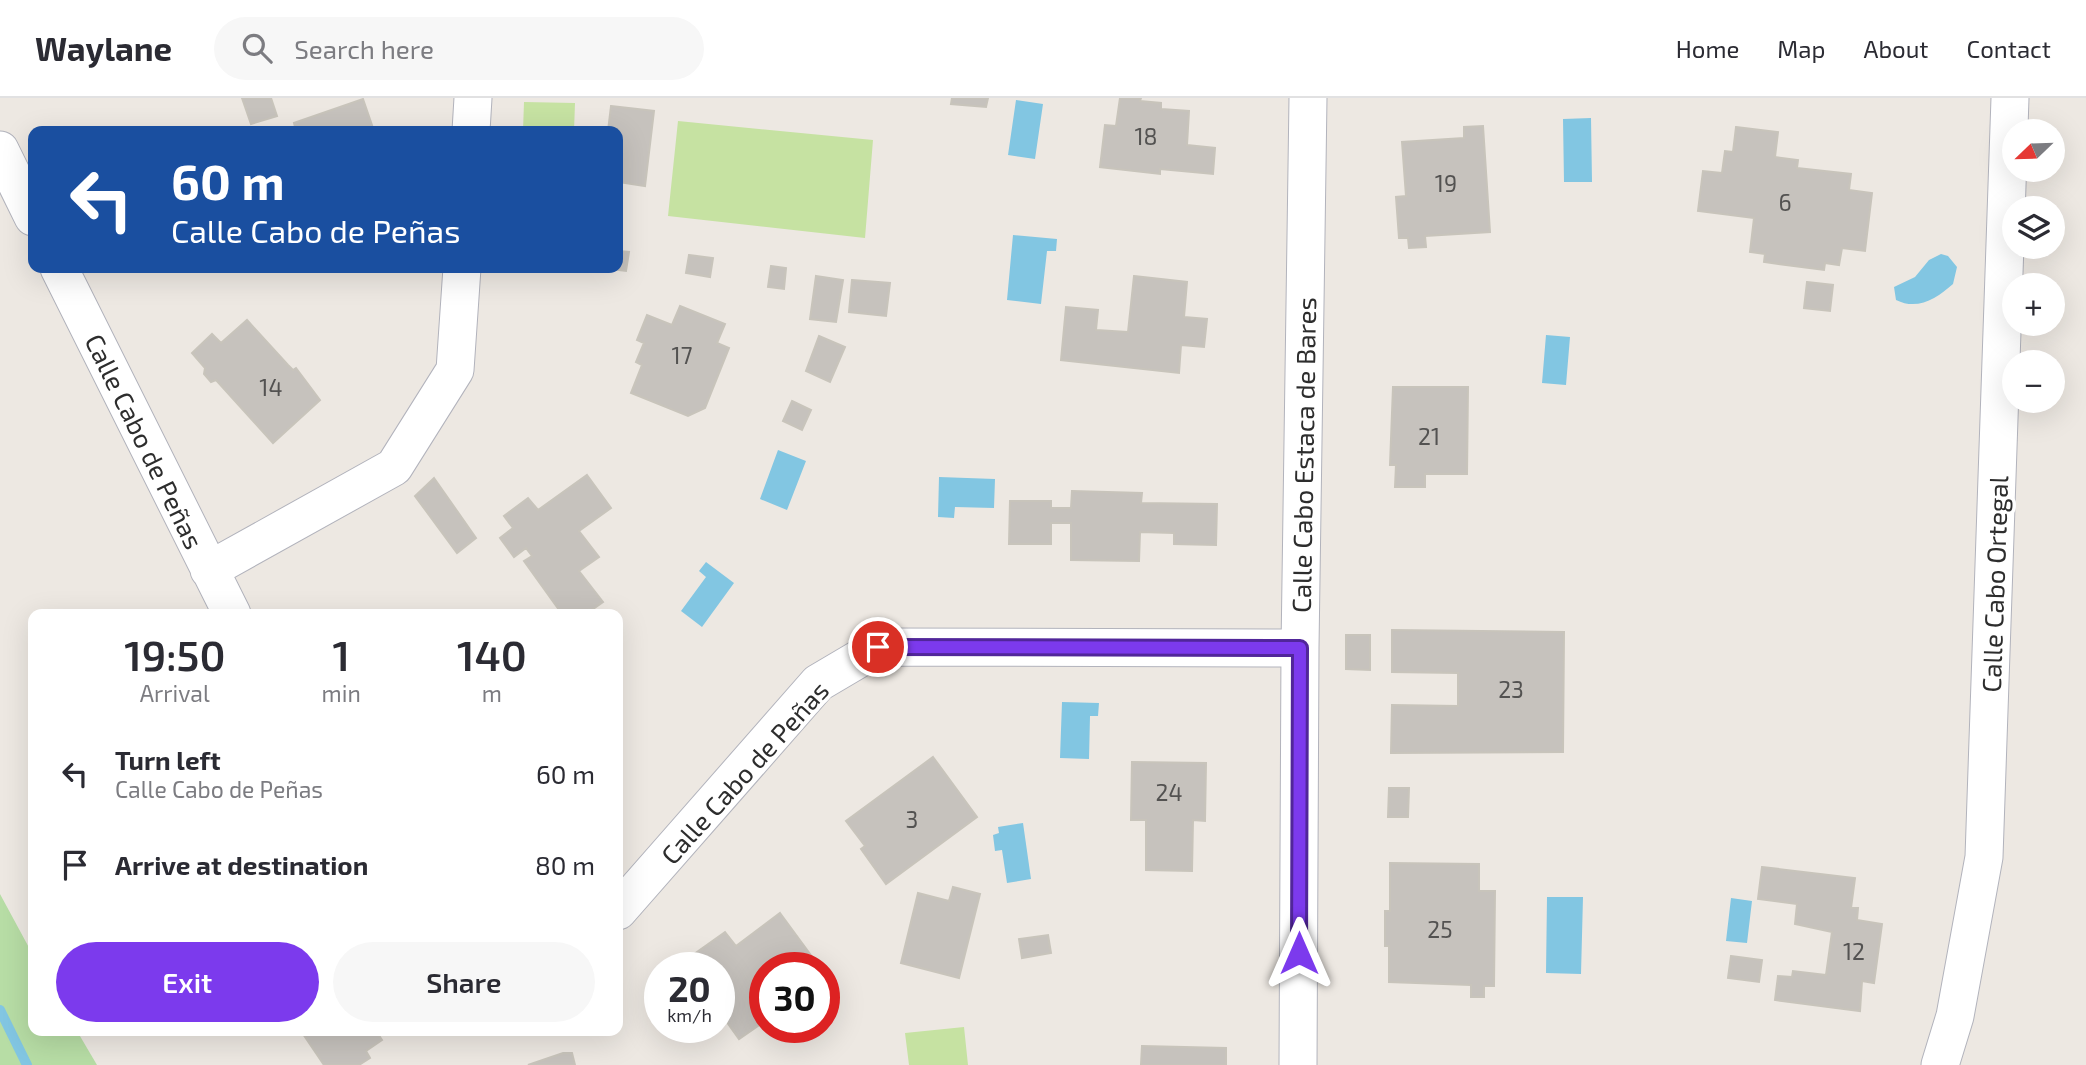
<!DOCTYPE html>
<html lang="en">
<head>
<meta charset="utf-8">
<style>
	body { margin:0; font-family:"Exo 2",sans-serif; background:#f7f7f7; color:#2b2b33; height:100vh; display:flex; flex-direction:column; font-size:26px; white-space:nowrap }
	* { box-sizing:border-box; margin:0 }
	p { font-size:23px; color:#7c7c81 }
	.icon { flex:none; width:38px; height:38px; fill:none; stroke:currentColor; stroke-width:2; stroke-linecap:round; stroke-linejoin:round }
	.map { position:relative; flex:1; overflow:hidden }
	.side { position:absolute; left:28px; top:511px; width:595px; height:427px; display:flex; flex-direction:column; background:#fff; border-radius:14px; box-shadow:0 7px 28px #0002 }
	.side>* { flex:none }
	.top-card { position:absolute; left:28px; top:28px; width:595px; height:147px; border-radius:14px; box-shadow:0 7px 28px #0002; background:#1a4fa0; color:#fff; overflow:hidden }
	.needle { width:46px; rotate:247deg }
	.controls { position:absolute; left:2002px; top:21px; display:grid; gap:14px }
	.controls a { display:grid; place-items:center; width:63px; height:63px; border-radius:50%; background:#fff; box-shadow:0 7px 28px #0002; font-size:35px }
	.speed { position:absolute; left:644px; top:854px; display:flex; gap:14px; font-size:35px; font-weight:700; text-align:center }
	.speed>* { display:grid; place-content:center; width:91px; height:91px; border-radius:50%; background:#fff; box-shadow:0 7px 28px #0002; line-height:1 }
	.speed small { font-size:18px; font-weight:400 }
	.speed .limit { border:10px solid #d22; background:#fff; color:#111 }
	.pin { position:absolute; display:grid; place-items:center; width:60px; height:60px; color:#fff; margin:-30px; border:4px solid #fff; border-radius:50%; box-shadow:0 2px 7px #0007 }
	.me { position:absolute; width:77px; margin:-38px; rotate:0deg; stroke-linejoin:round; filter:drop-shadow(0 0 5px #0008) }
	.turn { display:flex; align-items:center; gap:24px; height:147px; padding:0 28px; font-size:32px }
	.turn .icon { width:91px; height:91px; stroke-width:2.5 }
	.turn b { display:block; font-size:49px; line-height:60px }
	.eta { display:flex; justify-content:space-evenly; align-items:center; height:119px; text-align:center }
	.eta b { font-size:42px; font-weight:600; line-height:49px }
	.primary-button { display:flex; gap:14px; margin-top:auto; padding:14px 28px }
	.primary-button a { flex:1; height:80px; border-radius:42px; background:#7c3aed; color:#fff; font-size:28px; font-weight:600; line-height:80px; text-align:center }
	.primary-button a+a { background:#f7f7f7; color:#2b2b33 }
	ul { padding:0; list-style:none }
	li { display:flex; align-items:center; gap:21px; height:91px; padding:0 28px }
	li div { flex:1 }
	li b { display:block; font-size:26px }
	li em { font-style:normal }
	header { display:flex; align-items:center; gap:42px; box-sizing:border-box; height:98px; padding:0 35px; background:#fff; border-bottom:2px solid #e1e1e2 }
	header strong { font-size:33px }
	nav { display:flex; gap:38px; margin-inline-start:auto; font-size:24px }
	.search { width:490px; height:63px; background:#f7f7f7; display:flex; align-items:center; gap:18px; box-sizing:border-box; padding:0 24px; border-radius:38px; color:#7c7c81; font-size:26px }
	.map>svg:first-child { display:block }
</style>
</head>
<body>
<header>
<strong>Waylane</strong>
<div class="search"><svg class="icon" aria-label="search" viewBox="0 0 24 24"><circle cx="10" cy="10" r="6"/><path d="M15 15l6 6"/></svg>Search here</div>
<nav><a>Home</a><a>Map</a><a>About</a><a>Contact</a></nav>
</header>
<div class="map">
<svg width="2086" height="967" viewBox="0 0 2086 967">
	<rect width="100%" height="100%" fill="#ede8e2"/>
	<!-- green -->
	<path fill="#b7dda5" d="M0,796L33,857V933H77L97,967H0Z"/>
	<!-- pitch -->
	<path fill="#c6e2a2" d="M524,4L575,5L574,33H523Z
		M678,23L873,42L865,140L668,118Z
		M964,929L968,967H909L905,935Z"/>
	<!-- water -->
	<path fill="#82c6e2" d="M1016,2L1043,6L1035,61L1008,57Z
		M1591,20L1592,84H1564L1563,21Z
		M1013,137L1057,141L1056,153H1047L1041,206L1007,202Z
		M1941,156L1948,158L1957,169L1953,186C1937,200 1918,213 1896,202L1894,189L1915,179L1929,162Z
		M1546,237L1570,239L1566,287L1542,285Z
		M778,352L806,363L787,412L760,401Z
		M939,379L995,381L994,410L955,409L954,420L938,419Z
		M706,464L734,485L702,529L681,513L706,479L699,473Z
		M1062,604L1099,605L1098,618H1090L1089,661L1060,660Z
		M1023,725L1031,781L1007,785L1002,752L995,753L993,737L999,735L998,729Z
		M1547,799H1583L1581,876L1546,875Z
		M1731,800L1752,803L1747,845L1726,843Z"/>
	<g fill="none" stroke-linecap="round" stroke-linejoin="round">
		<!-- stream -->
		<path stroke="#82c6e2" stroke-width="10" d="M0,912L27,967"/>
	</g>
	<!-- building -->
	<path fill="#c6c2bd" stroke="#c8c4bb" stroke-width="2" d="M242,0H271L277,18L251,26Z
		M952,0H988L986,9L951,6Z
		M1120,0H1141L1140,3L1161,5V11L1189,13L1187,47L1215,50L1213,76L1160,71V76L1100,69L1105,27L1116,28Z
		M363,1L374,33H296L294,25Z
		M611,8L654,13L645,88L618,84V33H608Z
		M1483,28L1490,134L1425,138L1426,149L1409,150L1408,140H1399L1396,99L1406,98L1402,44L1464,40V29Z
		M1736,29L1778,34L1775,59L1798,62L1797,70L1851,76L1849,92L1872,95L1865,153L1842,150L1839,167L1825,165L1824,172L1764,164L1765,156L1750,154L1754,120L1698,113L1703,73L1722,75L1725,53L1733,54Z
		M618,153L629,154L626,173L602,170H618Z
		M689,157L713,160L710,179L686,175Z
		M771,168L786,170L784,191L768,189Z
		M816,178L843,182L836,224L810,221Z
		M1134,178L1187,184L1184,219L1207,221L1204,249L1181,247L1179,275L1061,262L1066,209L1098,212L1096,232L1128,234Z
		M852,182L890,185L886,218L849,214Z
		M1807,184L1833,187L1830,213L1804,210Z
		M680,208L725,226L717,245L729,250L705,310L688,318L631,295L642,267L636,264L644,245L637,242L647,217L672,227Z
		M247,222L288,267L293,272L296,270L320,302L273,345L216,282L211,284L204,276L205,270L192,255L212,236L221,245Z
		M819,238L845,249L830,284L806,273Z
		M1393,289H1468L1467,376H1425V389H1395L1396,367H1390Z
		M792,303L811,312L802,332L783,323Z
		M587,377L611,410L579,433L599,459L579,473L603,504L586,516H562L524,463L532,458L526,450L514,459L500,440L513,430L504,418L528,400L538,412Z
		M434,380L476,440L457,455L415,398Z
		M1072,393L1142,395L1141,405L1217,406L1216,447L1174,446V435L1140,434L1139,463L1071,462V425H1051V446H1009L1010,403H1051V410H1071Z
		M1392,532L1564,534L1563,654L1391,655L1392,607L1458,608V575L1392,574Z
		M1346,537H1370V572L1346,571Z
		M933,659L977,719L886,786L861,751L865,748L846,723Z
		M1132,664L1206,665L1205,723L1193,722L1192,773L1146,772V722H1131Z
		M1389,690H1409L1408,719H1388Z
		M1390,765L1479,766V793H1495L1494,888H1484V899H1471V887L1389,884V848H1385V813H1390Z
		M1762,769L1855,780L1851,810H1858L1857,822L1882,826L1874,885L1862,883L1860,913L1775,902L1778,878L1792,879L1793,873L1826,877L1832,834L1795,826L1797,806L1758,801Z
		M953,789L980,796L959,880L901,865L918,795L949,803Z
		M780,815L813,860L800,870H765V923L739,941L719,913V870H688L683,864L725,834L736,848Z
		M1048,837L1051,855L1022,860L1019,841Z
		M1731,858L1762,862L1759,884L1728,880Z
		M301,933H376L382,942L366,953L370,960L359,967H324Z
		M1142,948L1226,950V967H1141Z
		M563,955H572L575,967H528Z"/>
	<g fill="none" stroke-linecap="round" stroke-linejoin="round">
		<defs>
			<path id="minor" d="M471,33L473,0
				M0,52L33,119
				M59,170L232,516
				M209,472L394,369L455,272L462,170
				M618,813L818,585L879,549L1300,550
				M1298,967L1300,550L1308,0
				M1940,967L1955,918L1984,759L2010,0"/>
		</defs>
		<!-- minor casing -->
		<use href="#minor" stroke="#b2b3bc" stroke-width="39"/>
		<!-- minor -->
		<use href="#minor" stroke="#fff" stroke-width="37"/>
	</g>
	<g fill="none" stroke-linecap="round" stroke-linejoin="round">
		<defs>
			<path id="route" d="M878,549L1300,550L1299,855"/>
		</defs>
		<!-- route casing -->
		<use href="#route" stroke="#51269a" stroke-width="18"/>
		<!-- route -->
		<use href="#route" stroke="#7c3aed" stroke-width="12"/>
	</g>
	<g text-anchor="middle" dominant-baseline="central" stroke-width="7" stroke-linejoin="round" paint-order="stroke">
		<!-- number labels -->
		<g font-size="23" fill="#535251">
			<text x="1146" y="38">18</text>
			<text x="1446" y="85">19</text>
			<text x="1785" y="104">6</text>
			<text x="682" y="257">17</text>
			<text x="271" y="289">14</text>
			<text x="1429" y="338">21</text>
			<text x="1511" y="591">23</text>
			<text x="1169" y="694">24</text>
			<text x="912" y="721">3</text>
			<text x="1440" y="831">25</text>
			<text x="1854" y="853">12</text>
		</g>
		<!-- street labels -->
		<g font-size="26" fill="#2d2d2d" stroke="#fff">
			<text transform="translate(145 343) rotate(64)">Calle Cabo de Peñas</text>
			<text transform="translate(1303 357) rotate(-89)">Calle Cabo Estaca de Bares</text>
			<text transform="translate(1994 486) rotate(-88)">Calle Cabo Ortegal</text>
			<text transform="translate(744 674) rotate(-48)">Calle Cabo de Peñas</text>
		</g>
	</g>
</svg>
<div class="controls">
<a><svg class="needle" viewBox="-14 -14 28 28"><path d="M0-13l5 13h-10z" fill="#e53935"/><path d="M0 13l5-13h-10z" fill="#7c7c81"/></svg></a>
<a><svg class="icon" aria-label="layers" viewBox="0 0 24 24"><path d="M12 4l9 5-9 5-9-5zM3 14l9 5 9-5"/></svg></a>
<a>+</a>
<a>−</a>
</div>
<div class="speed"><div>20<small>km/h</small></div><div class="limit">30</div></div>
<div class="pin" style="left:878px;top:549px;background:#d93025"><svg class="icon" aria-label="arrive" viewBox="0 0 24 24"><path d="M6 21V4h12l-3 4 3 4H6"/></svg></div>
<svg class="me" style="left:1299px;top:855px" viewBox="-20 -20 40 40"><path d="M0-17L14 15 0 8-14 15z" fill="#7c3aed" stroke="#fff" stroke-width="4"/></svg>
<div class="top-card">
<div class="turn"><svg class="icon" aria-label="left" viewBox="0 0 24 24"><path d="M17 20v-9H6M10 6l-5 5 5 5"/></svg><div><b>60 m</b>Calle Cabo de Peñas</div></div>
</div>
<section class="side">
<div class="eta">
<div><b>19:50</b><p>Arrival</p></div>
<div><b>1</b><p>min</p></div>
<div><b>140</b><p>m</p></div>
</div>
<ul>
<li><svg class="icon" aria-label="left" viewBox="0 0 24 24"><path d="M17 20v-9H6M10 6l-5 5 5 5"/></svg><div><b>Turn left</b><p>Calle Cabo de Peñas</p></div><em>60 m</em></li>
<li><svg class="icon" aria-label="arrive" viewBox="0 0 24 24"><path d="M6 21V4h12l-3 4 3 4H6"/></svg><div><b>Arrive at destination</b></div><em>80 m</em></li>
</ul>
<div class="primary-button"><a>Exit</a><a>Share</a></div>
</section>
</div>
</body>
</html>
